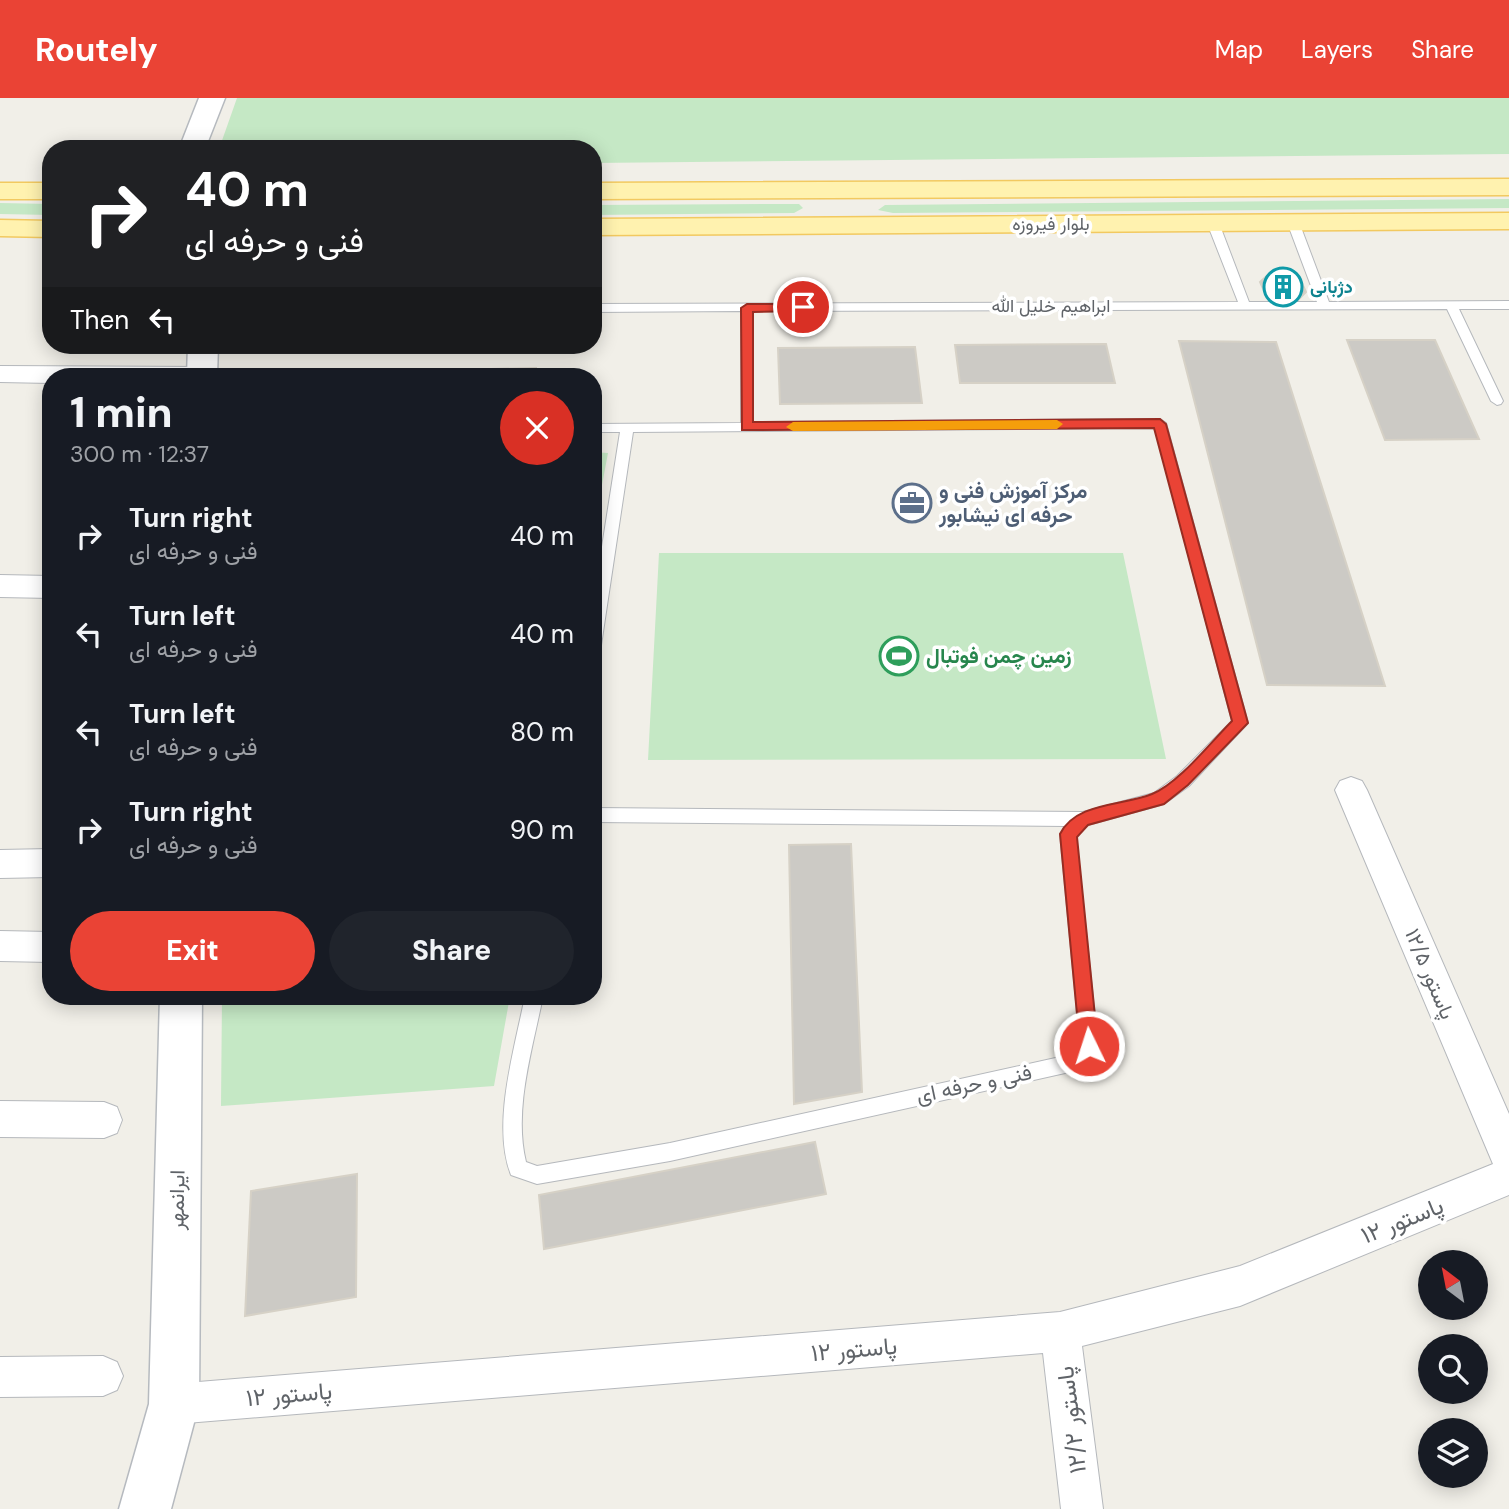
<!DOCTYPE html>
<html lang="en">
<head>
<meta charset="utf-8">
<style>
	body { margin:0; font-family:"DM Sans",Vazirmatn,sans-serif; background:#20242c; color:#f1f3f6; height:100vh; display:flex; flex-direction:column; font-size:26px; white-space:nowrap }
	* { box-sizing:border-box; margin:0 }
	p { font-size:23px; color:#9ea1a6 }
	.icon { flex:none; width:38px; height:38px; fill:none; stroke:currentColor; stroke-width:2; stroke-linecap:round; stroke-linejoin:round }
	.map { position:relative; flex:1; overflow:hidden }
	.details { position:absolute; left:42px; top:270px; width:560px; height:637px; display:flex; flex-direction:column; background:#171b24; border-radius:28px; box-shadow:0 4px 18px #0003 }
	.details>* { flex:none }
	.hud { position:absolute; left:42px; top:42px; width:560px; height:214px; border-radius:28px; box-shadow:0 4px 18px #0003; background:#202124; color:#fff; overflow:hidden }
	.needle { width:46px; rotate:328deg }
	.controls { position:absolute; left:1418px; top:1152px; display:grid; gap:14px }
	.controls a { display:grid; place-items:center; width:70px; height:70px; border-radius:50%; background:#171b24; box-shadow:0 4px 18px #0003; font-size:35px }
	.pin { position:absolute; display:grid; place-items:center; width:60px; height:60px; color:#fff; margin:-30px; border:4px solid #fff; border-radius:50%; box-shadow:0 2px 7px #0007 }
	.me { position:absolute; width:77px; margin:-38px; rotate:356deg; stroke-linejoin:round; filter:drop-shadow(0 0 5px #0008) }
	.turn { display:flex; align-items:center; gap:24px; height:147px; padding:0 28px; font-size:32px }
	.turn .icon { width:91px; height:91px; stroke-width:2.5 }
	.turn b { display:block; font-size:49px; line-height:60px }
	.then { display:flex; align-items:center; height:66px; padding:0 28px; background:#0003; gap:14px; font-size:26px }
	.round { display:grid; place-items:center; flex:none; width:74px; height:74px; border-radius:37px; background:#20242c }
	.head { display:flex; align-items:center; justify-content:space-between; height:119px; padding:0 28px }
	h1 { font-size:42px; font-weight:800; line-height:52px }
	.primary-button { display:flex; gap:14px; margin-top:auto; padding:14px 28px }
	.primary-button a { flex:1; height:80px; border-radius:42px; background:#ea4335; color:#fff; font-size:28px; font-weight:800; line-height:80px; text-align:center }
	.primary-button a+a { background:#20242c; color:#f1f3f6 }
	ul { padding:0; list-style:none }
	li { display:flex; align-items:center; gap:21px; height:98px; padding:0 28px }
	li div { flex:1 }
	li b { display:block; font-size:26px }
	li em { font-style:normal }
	header { display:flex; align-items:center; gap:42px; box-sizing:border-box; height:98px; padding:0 35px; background:#ea4335; color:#fff }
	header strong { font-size:33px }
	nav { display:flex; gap:38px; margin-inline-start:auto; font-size:24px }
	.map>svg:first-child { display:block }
</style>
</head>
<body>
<header>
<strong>Routely</strong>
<nav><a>Map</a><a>Layers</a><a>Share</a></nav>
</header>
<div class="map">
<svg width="1509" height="1411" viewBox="0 0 1509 1411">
	<rect width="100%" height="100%" fill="#f1efe8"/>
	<!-- green -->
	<path fill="#c5e8c5" d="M237,0H1509V56L593,65V51H219Z
		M1509,101V110L893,115L878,112L885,107Z
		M0,105L51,106V117L0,116Z
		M783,106H799L803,110L794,115L593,117V107Z
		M593,354L608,355L593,435Z
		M659,455H1123L1166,661L648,662Z
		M222,898H510L494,988L221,1008Z"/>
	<!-- building -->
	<path fill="#cccac5" stroke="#d6d1c6" stroke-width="2" d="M1286,175L1301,183L1306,194L1298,202H1281L1265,195L1260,184L1269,176Z
		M1347,242H1435L1479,341L1385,342Z
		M1179,243L1276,244L1385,588L1267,587Z
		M1106,246L1115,285H960L955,247Z
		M915,249L922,305L780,306L778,250Z
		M536,270V273L563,272L562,278H465L466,276L492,275V271Z
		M365,272L364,275L391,274L390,278H293H319L321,273Z
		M851,746L862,994L794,1006L789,747Z
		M815,1044L826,1096L544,1151L539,1097Z
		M357,1076L356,1199L245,1218L251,1093Z"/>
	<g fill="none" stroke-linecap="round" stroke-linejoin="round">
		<defs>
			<path id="lane" d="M1293,121L1299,124L1329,204L1509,203V211H1459L1503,303L1501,306L1497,307L1491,303L1447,211L753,213V324L1160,321L1166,325L1248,625L1189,688L1164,706L1088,727L1076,738L1098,948C1094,958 1084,969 1074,973L670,1063L537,1086L511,1077C491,1026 515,950 525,898H543C533,950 513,1011 526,1064L537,1068L670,1045L1069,957L1080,945L1060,736L1066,728L593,724V710L1083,714L1154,695L1177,678L1232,623L1155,330L633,334L600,554L593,560V506L620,334H593V326L741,325V213L593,214V206L1238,204L1207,125L1213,122L1219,125L1249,204H1317L1287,124Z"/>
			<path id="street" d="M0,268L202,269L211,271L214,277L51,278V285L0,284Z
				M0,477L51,478V500L0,499Z
				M1351,679L1362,683L1367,692L1509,1016V1097L1240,1208L1082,1248L1103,1411H1061L1043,1255L174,1326L160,1320L154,1306L160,1292L174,1286L1060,1214L1240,1168L1493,1066L1335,692L1340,683Z
				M51,751V779L0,780V752Z
				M0,833L51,834V864L0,863Z
				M0,1003L104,1004L117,1009L122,1022L117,1035L104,1040L0,1039Z
				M103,1258L117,1264L123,1278L117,1292L103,1298L0,1299V1259Z"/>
			<path id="secondary" d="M199,0H225L205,51H179Z
				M188,247H218L217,278H187Z
				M160,898H202L199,1306L171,1411H119L149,1306Z"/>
			<path id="primary" d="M1509,81V97L593,101V85Z
				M0,85H51V101H0Z
				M1509,115V131L593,137V121Z
				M0,122L51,123V139L0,138Z"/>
		</defs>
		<!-- lane casing -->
		<use href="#lane" stroke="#b5b8bc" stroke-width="2"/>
		<!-- street casing -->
		<use href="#street" stroke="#b5b8bc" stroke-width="2"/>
		<!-- secondary casing -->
		<use href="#secondary" stroke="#b6babf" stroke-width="3"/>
		<!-- primary casing -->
		<use href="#primary" stroke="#f2c960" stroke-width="3"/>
		<!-- lane -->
		<use href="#lane" fill="#fff" fill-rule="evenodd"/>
		<!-- street -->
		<use href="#street" fill="#fff" fill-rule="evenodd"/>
		<!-- secondary -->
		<use href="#secondary" fill="#fff" fill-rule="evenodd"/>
		<!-- primary -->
		<use href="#primary" fill="#fff2af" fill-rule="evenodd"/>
	</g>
	<!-- route -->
	<path fill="#ea4335" stroke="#982c22" stroke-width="2" d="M747,206H803L809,209L803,213L753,214V324L1160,321L1166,326L1248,625L1188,687L1164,706L1088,727L1077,739L1098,948L1095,954L1089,957L1083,954L1080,948L1060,736C1076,704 1122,708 1152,696C1178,686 1211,644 1232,623L1154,330L742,332L741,210Z"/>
	<!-- slow -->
	<path fill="#f59e0b" d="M1057,322L1063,326L1057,331L793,333L786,329L793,324Z"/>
	<!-- icons -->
	<defs>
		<symbol id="building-ring" viewBox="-11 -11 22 22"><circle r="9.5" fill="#fff" stroke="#0f9aa8" stroke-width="1.5"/><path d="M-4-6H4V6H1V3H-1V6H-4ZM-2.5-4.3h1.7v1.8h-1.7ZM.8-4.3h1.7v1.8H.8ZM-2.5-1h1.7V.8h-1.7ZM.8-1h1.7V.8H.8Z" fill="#0f9aa8"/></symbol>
		<symbol id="office-ring" viewBox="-11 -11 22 22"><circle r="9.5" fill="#fff" stroke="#5c6f8a" stroke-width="1.5"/><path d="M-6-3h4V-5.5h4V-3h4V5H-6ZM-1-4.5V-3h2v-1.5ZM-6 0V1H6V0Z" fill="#5c6f8a"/></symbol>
		<symbol id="stadium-ring" viewBox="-11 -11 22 22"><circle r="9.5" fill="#fff" stroke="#2e9e5b" stroke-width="1.5"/><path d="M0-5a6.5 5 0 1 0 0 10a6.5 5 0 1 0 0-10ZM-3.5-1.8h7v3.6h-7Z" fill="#2e9e5b"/></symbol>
	</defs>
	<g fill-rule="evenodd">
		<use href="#building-ring" x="1261" y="167" width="44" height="44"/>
		<use href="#office-ring" x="890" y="383" width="44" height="44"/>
		<use href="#stadium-ring" x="877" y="536" width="44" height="44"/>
	</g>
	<g text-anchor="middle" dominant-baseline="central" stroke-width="7" stroke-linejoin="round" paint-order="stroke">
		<!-- far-street labels -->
		<g font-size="18" fill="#5f6368" stroke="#fff">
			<text x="1051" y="126">بلوار فیروزه</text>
			<text x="1051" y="208">ابراهیم خلیل الله</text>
		</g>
		<!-- far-culture labels -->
		<g font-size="18" font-weight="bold" fill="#0d838f" stroke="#fff" text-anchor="start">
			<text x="1310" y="189">دژبانی</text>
		</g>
		<!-- service labels -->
		<g font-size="21" font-weight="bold" fill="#4e5e75" stroke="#fff" text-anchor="start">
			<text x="939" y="393">مرکز آموزش فنی و<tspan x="939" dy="24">حرفه ای نیشابور</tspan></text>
		</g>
		<!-- leisure labels -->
		<g font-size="21" font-weight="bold" fill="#27864d" stroke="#fff" text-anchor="start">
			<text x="926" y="558">زمین چمن فوتبال</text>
		</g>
		<!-- street labels -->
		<g font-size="21" fill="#5f6368" stroke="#fff">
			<text transform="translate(1430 876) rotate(67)">پاستور ۱۲/۵</text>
			<text transform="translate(974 986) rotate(-12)">فنی و حرفه ای</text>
			<text transform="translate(177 1102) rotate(-89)">ایرانمهر</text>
		</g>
		<!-- near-street labels -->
		<g font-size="24" fill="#5f6368" stroke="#fff">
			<text transform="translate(1402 1122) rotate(-22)">۱۲ پاستور</text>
			<text transform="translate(854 1251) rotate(-5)">۱۲ پاستور</text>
			<text transform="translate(289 1296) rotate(-5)">۱۲ پاستور</text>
			<text transform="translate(1071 1322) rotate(-97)">پاستور ۱۲/۲</text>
		</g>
	</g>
</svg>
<div class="controls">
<a><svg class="needle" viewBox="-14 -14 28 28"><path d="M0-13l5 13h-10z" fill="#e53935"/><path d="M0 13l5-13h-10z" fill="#9ea1a6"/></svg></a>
<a><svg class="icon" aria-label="search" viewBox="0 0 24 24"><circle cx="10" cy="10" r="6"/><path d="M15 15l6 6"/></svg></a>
<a><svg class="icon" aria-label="layers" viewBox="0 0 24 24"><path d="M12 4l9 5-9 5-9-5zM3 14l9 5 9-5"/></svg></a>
</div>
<div class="pin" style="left:803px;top:209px;background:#d93025"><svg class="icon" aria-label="arrive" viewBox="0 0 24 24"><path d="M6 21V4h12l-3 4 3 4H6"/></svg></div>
<svg class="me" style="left:1089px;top:948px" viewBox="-20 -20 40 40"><circle r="17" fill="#ea4335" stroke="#fff" stroke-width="3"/><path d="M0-11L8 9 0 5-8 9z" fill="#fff"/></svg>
<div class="hud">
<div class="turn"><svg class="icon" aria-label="right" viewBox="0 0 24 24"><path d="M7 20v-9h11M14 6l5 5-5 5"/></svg><div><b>40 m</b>فنی و حرفه ای</div></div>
<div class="then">Then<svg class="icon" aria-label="left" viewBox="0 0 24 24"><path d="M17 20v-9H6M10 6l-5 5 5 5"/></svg></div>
</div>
<section class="details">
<div class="head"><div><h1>1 min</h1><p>300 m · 12:37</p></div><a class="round" style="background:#d93025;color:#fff"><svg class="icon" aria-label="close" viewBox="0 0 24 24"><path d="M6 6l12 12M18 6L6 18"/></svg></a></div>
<ul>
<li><svg class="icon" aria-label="right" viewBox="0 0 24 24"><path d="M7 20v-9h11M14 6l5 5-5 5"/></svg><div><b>Turn right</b><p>فنی و حرفه ای</p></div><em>40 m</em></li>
<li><svg class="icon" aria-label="left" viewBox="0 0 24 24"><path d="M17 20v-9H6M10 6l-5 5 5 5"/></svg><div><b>Turn left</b><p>فنی و حرفه ای</p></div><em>40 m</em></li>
<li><svg class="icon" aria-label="left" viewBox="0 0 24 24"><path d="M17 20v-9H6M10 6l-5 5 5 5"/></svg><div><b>Turn left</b><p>فنی و حرفه ای</p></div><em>80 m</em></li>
<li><svg class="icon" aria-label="right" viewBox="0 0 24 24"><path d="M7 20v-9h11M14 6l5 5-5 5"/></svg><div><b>Turn right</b><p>فنی و حرفه ای</p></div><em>90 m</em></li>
</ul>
<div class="primary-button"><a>Exit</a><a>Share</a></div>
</section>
</div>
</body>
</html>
